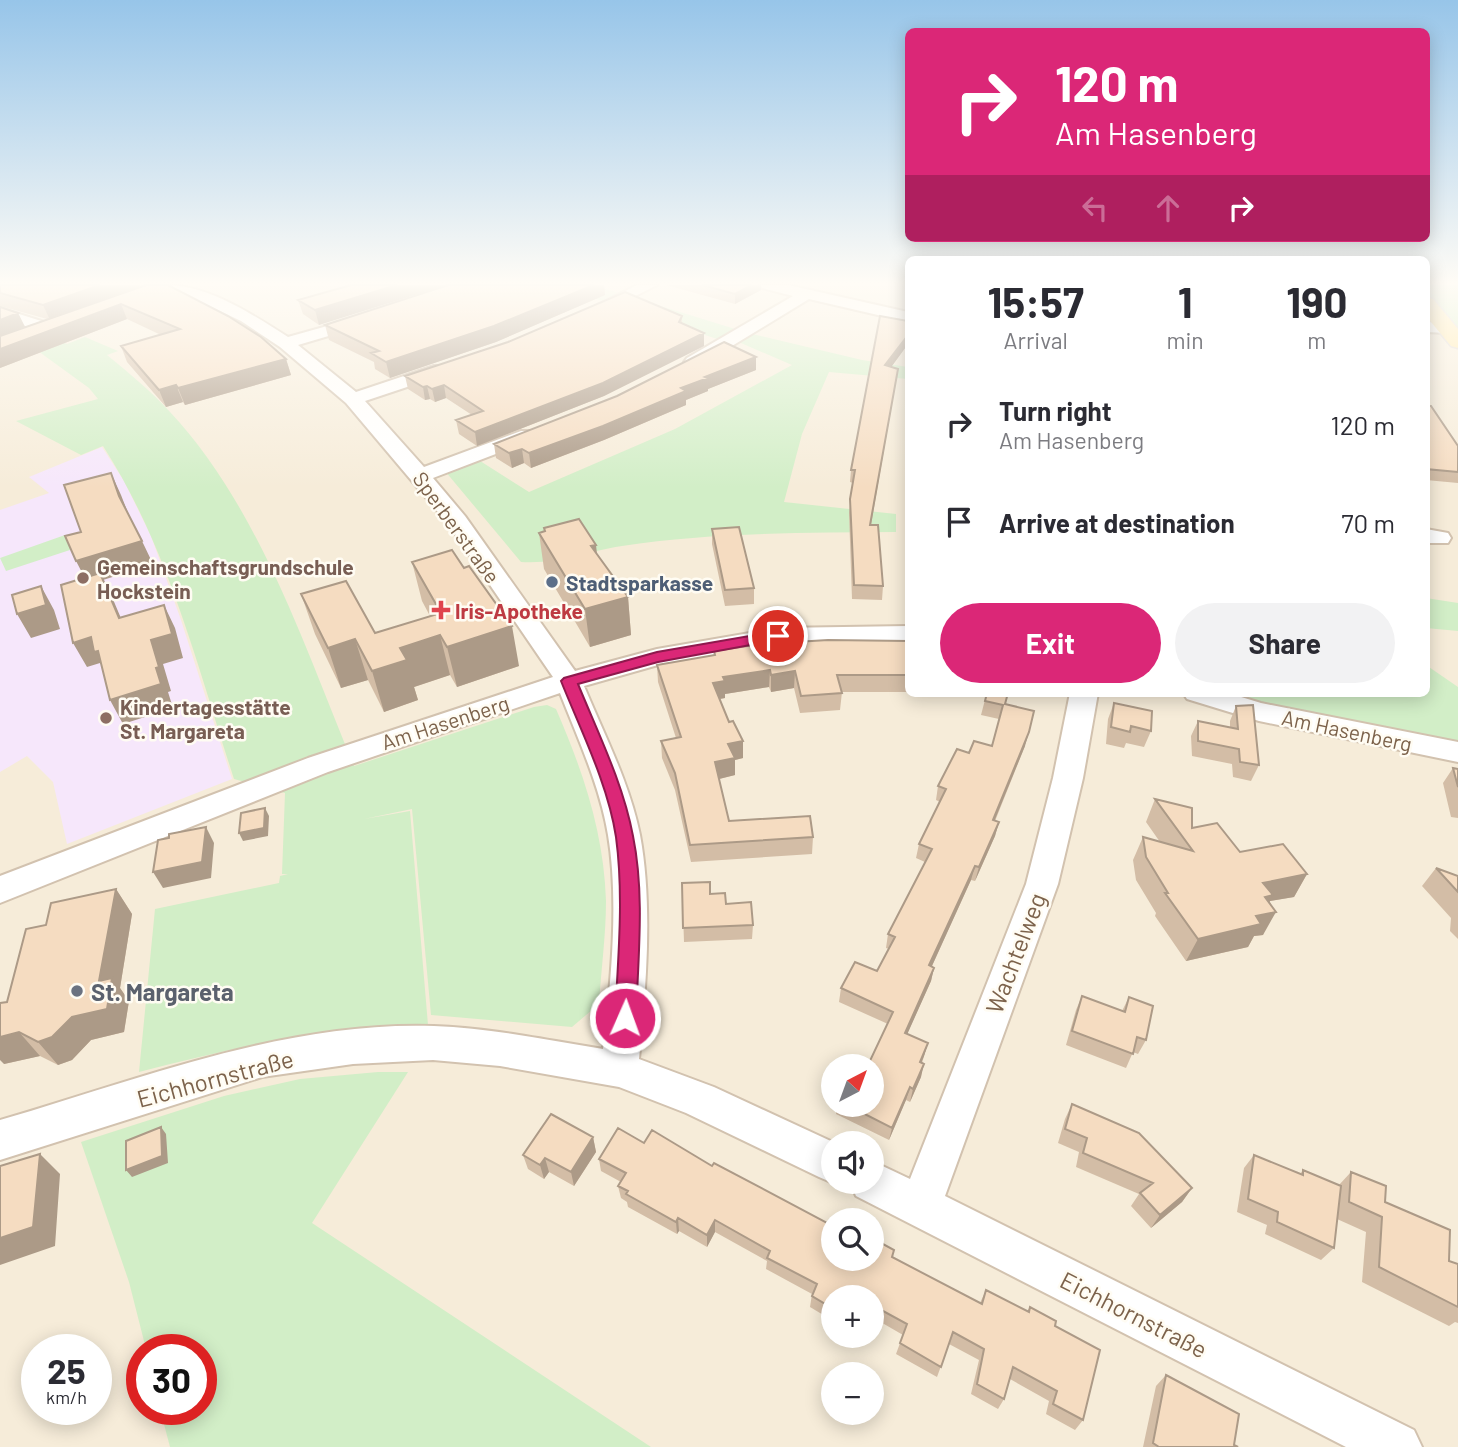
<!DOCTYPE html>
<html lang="en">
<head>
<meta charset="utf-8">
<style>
	body { margin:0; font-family:Barlow,sans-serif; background:#f2f2f3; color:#2b2b33; height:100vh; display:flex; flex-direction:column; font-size:26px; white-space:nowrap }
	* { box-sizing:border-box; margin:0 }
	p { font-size:23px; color:#7c7c81 }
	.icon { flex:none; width:38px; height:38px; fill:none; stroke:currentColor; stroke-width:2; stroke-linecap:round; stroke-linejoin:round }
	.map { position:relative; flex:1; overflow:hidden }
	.drawer { position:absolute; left:905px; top:256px; width:525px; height:441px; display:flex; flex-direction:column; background:#fff; border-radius:10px; box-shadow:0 4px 18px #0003 }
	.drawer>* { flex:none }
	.hud { position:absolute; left:905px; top:28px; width:525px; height:214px; border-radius:10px; box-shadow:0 4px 18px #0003; background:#db2777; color:#fff; overflow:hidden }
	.needle { width:46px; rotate:41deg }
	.buttons { position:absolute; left:821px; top:1054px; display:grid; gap:14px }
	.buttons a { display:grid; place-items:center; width:63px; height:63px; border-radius:50%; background:#fff; box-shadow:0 4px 18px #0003; font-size:35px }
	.speed { position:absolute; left:21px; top:1334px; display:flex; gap:14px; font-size:35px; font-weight:700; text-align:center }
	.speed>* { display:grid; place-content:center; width:91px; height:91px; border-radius:50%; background:#fff; box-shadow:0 4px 18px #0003; line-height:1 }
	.speed small { font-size:18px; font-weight:400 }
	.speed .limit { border:10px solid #d22; background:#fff; color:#111 }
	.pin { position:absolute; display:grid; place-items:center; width:60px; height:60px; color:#fff; margin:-30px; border:4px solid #fff; border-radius:50%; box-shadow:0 2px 7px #0007 }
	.me { position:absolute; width:77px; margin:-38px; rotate:2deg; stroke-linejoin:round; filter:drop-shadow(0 0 5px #0008) }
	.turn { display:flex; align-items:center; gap:24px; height:147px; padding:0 35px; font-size:32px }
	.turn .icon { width:91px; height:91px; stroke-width:2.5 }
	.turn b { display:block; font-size:49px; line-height:60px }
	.lanes { display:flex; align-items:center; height:66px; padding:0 35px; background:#0003; justify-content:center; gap:35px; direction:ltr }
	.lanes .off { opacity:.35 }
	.eta { display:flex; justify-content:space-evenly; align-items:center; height:119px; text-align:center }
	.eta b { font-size:42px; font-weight:700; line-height:49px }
	.action { display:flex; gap:14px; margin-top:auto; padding:14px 35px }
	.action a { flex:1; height:80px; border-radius:42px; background:#db2777; color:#fff; font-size:28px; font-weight:700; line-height:80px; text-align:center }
	.action a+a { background:#f2f2f3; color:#2b2b33 }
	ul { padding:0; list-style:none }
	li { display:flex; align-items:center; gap:21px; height:98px; padding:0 35px }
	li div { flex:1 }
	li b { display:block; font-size:26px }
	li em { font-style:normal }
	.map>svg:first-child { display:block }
</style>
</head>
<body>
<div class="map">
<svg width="1458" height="1447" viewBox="0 0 1458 1447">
	<rect width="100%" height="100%" fill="#fef9eb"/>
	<!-- residential -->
	<path fill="#f6ecd9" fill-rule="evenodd" d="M0,285H908V693H1426V293L1458,294V1447H0ZM833,1066H872V1104H833ZM833,1143H872V1181H833ZM833,1220H872V1258H833ZM833,1297H872V1335H833ZM37,1349H96V1409H37ZM142,1349H201V1409H142ZM833,1374H872V1412H833Z"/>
	<!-- education -->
	<path fill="#f6e7fb" d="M102,447L124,481L151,536L181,620L232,779L67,844L53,782L27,756L0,772V510L49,493L29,477Z"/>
	<!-- green -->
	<path fill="#d2eec7" d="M555,285H593L748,333L862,360L908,367V379L829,372L802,434L784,502L896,514V532C805,533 712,532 622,546C584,552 562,564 521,562L445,471L477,459L529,492L675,429L792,365L727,337L720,340Z
		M1426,285H1458V331L1426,294Z
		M47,336L67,344L85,337L118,351L107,355C129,373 151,391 170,412C259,507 305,648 354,766L534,707L547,705L556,709C583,771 604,833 606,901C606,935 601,970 599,1004L572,1027L431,1015L412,809L364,819L410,811L428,1025C329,1026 234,1047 139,1072L155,909L279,883L280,876L288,874H282L285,793L234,779C197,665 168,547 103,446L81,455L16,421L98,399L89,388L38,351Z
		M65,535L73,549L6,571L0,558Z
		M1426,598L1458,603V631L1426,628Z
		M1426,665L1458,687V742L1251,703L1239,693H1426Z
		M378,1072H408L312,1223L651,1447H170L160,1409H201V1349H146L129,1282L81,1142L224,1096L300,1079Z"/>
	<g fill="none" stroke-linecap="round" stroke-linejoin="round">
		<defs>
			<path id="minor" d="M166,285C209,285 253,315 288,337L363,316L369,318L371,321L369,324L298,345L356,392L434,366H446L449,370L446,374L365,401L424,467L521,431H535L538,435L535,439L433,478L465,516L575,671L657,649L778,628L908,626V642L778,644L658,665L584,686C604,734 630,784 640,835C653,905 646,988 639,1059L714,1087L835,1143L833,1181H838L833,1183L819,1177L686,1113L619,1087L500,1066L433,1060L353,1064L262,1077L0,1160V1120C141,1079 285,1021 434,1026C491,1028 547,1040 603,1049C611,984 619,900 608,835C600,786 578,739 560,693L328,772L0,903V876L308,758L553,677L449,525L346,403L280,347L241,321Z
				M637,285H657L602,313L596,315L588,310Z
				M759,285H788L908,312V322L809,299L699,366H687L684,362L687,358L793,296L762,288Z
				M0,308L54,325L56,328L48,333L0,318Z
				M1426,322L1447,323L1455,328L1447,333L1426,332Z
				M1426,529L1448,533L1451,538L1448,543H1426Z
				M1070,693H1098L1083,778L1058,884L945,1196L1414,1430L1422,1447H1346L856,1196L850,1181H872V1161L910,1179L1026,884L1053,778Z
				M1183,693H1228L1261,703L1458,742V762L1259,721L1187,699Z"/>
			<path id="major" d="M1426,297L1433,299L1458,329V348L1451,346L1426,316Z"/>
		</defs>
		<!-- minor casing -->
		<use href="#minor" stroke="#d2c2af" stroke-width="4"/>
		<!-- major casing -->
		<use href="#major" stroke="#ddd6d0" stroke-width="3"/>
		<!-- minor -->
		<use href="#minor" fill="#fff" fill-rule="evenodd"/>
		<!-- major -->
		<use href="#major" fill="#ffe7a1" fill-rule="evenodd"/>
	</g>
	<!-- wall -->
	<path fill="#d3bda6" d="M0,285H140L141,287L286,359L291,375L185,405L183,402L166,407L127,362L121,346L161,335L127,319L0,368V307L18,313L25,327L47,319L0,306Z
		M351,285L319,325L303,314L298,300Z
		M448,285H604L605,295L496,342L390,378L375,369L374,362L329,340L325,325Z
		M666,285H761V290L735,304Z
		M682,316V323L704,333V346L604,396L477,446L459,434L456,420L472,415L446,398L435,402L430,399L425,400L408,389L405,376Z
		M908,321V344L891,367L898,369L896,381L871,525L883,586L882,600L852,599L849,513L853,483L850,482L851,470Z
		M756,357V370L708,389V391L686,400V405L604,440L531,468L524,463L512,468L496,458L494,444Z
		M1426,406L1458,446V483L1426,480Z
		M544,528L597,554L628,597L631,635L590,647L544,569L539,533L544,531Z
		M712,529L754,588V604L725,606L712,544Z
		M412,562L519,666L457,687L450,675L414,687L418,700L384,712L368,680L341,688L315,634L301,594L375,633L430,616L422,601Z
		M908,643V692H842L840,710L800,713L794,688L771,692L769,687L725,694V698L720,699L729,722L743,741V758L735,760V775L719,779L729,821L813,837L812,854L691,862L675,790L662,758L661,741L676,738L658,682L657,665L714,655V651L762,646Z
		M972,693H1008L1005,704L1025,746L995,821L999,822L995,836L975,881L971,880L932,966L934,968L931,981L907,1034L928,1043L922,1063L921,1077L910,1102L906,1100L889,1140L836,1114L837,1104H872L869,1063L888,1024L839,1002L841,988L877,971L889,949L886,948L888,934L925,862L916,858L919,844L940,802L936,800L938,786L969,753L992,746L999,719L981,715L986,696Z
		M1114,703L1151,731L1144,747L1126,743L1124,748L1106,744L1108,719Z
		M1236,706L1259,765L1251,781L1233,777L1232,764L1192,756L1191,736L1198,721L1230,727V721Z
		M1453,768L1458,769V818L1451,817L1443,783Z
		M1155,799L1192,828L1240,852L1307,874L1294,897L1270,901L1263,935L1254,936L1248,947L1186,961L1155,916L1156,913L1136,880L1133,860L1143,837L1160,842L1146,822Z
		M1436,868L1458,876V939L1450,931L1451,918L1422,886Z
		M682,883L710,894L753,925L752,939L684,942Z
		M116,889L132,914L120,988L129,1001L124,1032L91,1040L72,1060L58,1065L40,1056L4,1064L7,1002L46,925Z
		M1082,996L1122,1011L1129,997L1146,1040L1138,1054L1133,1052L1126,1068L1066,1045L1076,1010Z
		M1072,1104L1192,1188L1182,1202L1151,1228L1131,1206L1139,1194L1076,1167L1079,1152L1058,1143L1065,1119Z
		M593,1137L596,1152L574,1186L549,1172L544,1179L528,1169L523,1155Z
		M644,1143L712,1166L980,1303L986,1290L1027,1311L1030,1307L1055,1326L1083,1420L1075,1430L1046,1414L1049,1401L1010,1379L1004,1399L998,1409L971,1394L979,1360L949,1344L937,1377L896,1354L903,1335L872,1317V1297H833V1312L830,1319L810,1307L812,1294L766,1269L767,1261L715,1232L707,1247L679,1231L677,1234L628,1207L627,1202L621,1198L618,1186L621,1182L601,1171L599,1159Z
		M1254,1155L1300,1174L1303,1170L1339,1185L1351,1172L1449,1261L1458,1264V1323L1455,1322L1449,1326L1362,1282L1366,1232L1337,1219L1334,1248L1321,1260L1265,1234L1267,1225L1237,1212L1244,1168Z
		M1166,1375L1234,1445L1238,1447H1143L1156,1386Z"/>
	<!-- shaded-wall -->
	<path fill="#ac9a87" d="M100,285H140L141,288L50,320L43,305Z
		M397,285H447L319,325L315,310Z
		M594,285H604L605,295L496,342L390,378L386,362Z
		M752,285H761V290L735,304V294Z
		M121,304L127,319L0,368V349Z
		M18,313L26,329L0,339V320Z
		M704,333V346L604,396L477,446L475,432Z
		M908,335V344L884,377L885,365Z
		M756,357V370L708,389V391L686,400V405L604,440L531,468L529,453L705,377Z
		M286,359L291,375L185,405L178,388Z
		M898,369L896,381L868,538L870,525Z
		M176,385L183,402L166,407L159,390Z
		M444,385L446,398L435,402L432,389Z
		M427,386L430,399L425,400L423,387Z
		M522,449L524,463L512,468L509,453Z
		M111,473L121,495L130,518L119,496Z
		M142,541L153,564L103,580L112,597L131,642L88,584L76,561Z
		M596,545L600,582L591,546Z
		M41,586L54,610L60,629L31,638L17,614Z
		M628,597L631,635L590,647L585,609Z
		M164,605L175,628L183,658L163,664L171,691L168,692L173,708L123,724L110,700L151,640Z
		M512,626L519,666L457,687L447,647Z
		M440,635L450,675L414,687L418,700L384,712L372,671L400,648Z
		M91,637L111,675L100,663L87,667L73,643Z
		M355,639L368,680L341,688L328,648Z
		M770,670L769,687L725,694V698L713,700V683L723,677Z
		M795,671L794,688L771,692V675Z
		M1029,732L1025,746L989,834L993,820Z
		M743,741V758L735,760V775L715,780V762L728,744Z
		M265,808L269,816L268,836L243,841L239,833Z
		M999,822L995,836L975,881L979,867Z
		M206,827L214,843L211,878L163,888L153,872Z
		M975,866L971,880L926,979L929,965Z
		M1307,874L1294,897L1270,901L1262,915L1276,912L1263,935L1254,936L1248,947L1186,961L1198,939L1263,883Z
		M116,889L132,914L120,988L129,1001L124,1032L91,1040L72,1060L58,1065L38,1042L99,981Z
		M934,968L931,981L902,1046L905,1033Z
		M19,1032L40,1056L4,1064L0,1060V1037Z
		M928,1043L924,1056L916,1075L920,1062Z
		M924,1064L921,1077L910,1102L913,1089Z
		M910,1087L906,1100L889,1140L892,1128Z
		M161,1127L166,1134L168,1163L132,1177L126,1170Z
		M593,1137L596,1152L574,1186L571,1172Z
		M40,1154L60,1174L55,1246L0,1265V1238Z
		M545,1158L549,1172L544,1179L540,1165Z
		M1192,1188L1182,1202L1151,1228L1160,1215Z
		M678,1218L679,1231L677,1234L676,1222Z
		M715,1220V1232L707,1247V1235Z"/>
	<!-- building -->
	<path fill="#f5dcc1" stroke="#ac9a87" stroke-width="2" d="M0,285H100L43,305L0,293Z
		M146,285H168L228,316L261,337L286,359L178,388L176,385L159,390L121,346L180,329L121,304L0,349V336Z
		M351,285H397L315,310L298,300Z
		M448,285H594L494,326L386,362L371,353L379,351L325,325Z
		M702,285H752L735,294Z
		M625,292L682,316L679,322L704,333L603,383L475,432L456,420L483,411L444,385L432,389L427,386L423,387L405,376L508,342Z
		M0,307L18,313L0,320Z
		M880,316L908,321V335L885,365L898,369L870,525H878L883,586L854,585L850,499L855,470H851Z
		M724,342L756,357L705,377L708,378L681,388L686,391L603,426L529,453L522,449L509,453L494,444L617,396Z
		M1426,406H1431L1458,446V472L1426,469Z
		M111,473L119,496L142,541L76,561L65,536L81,532L64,485Z
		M579,519L596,545L591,546L628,597L585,609L539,533L545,531L544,528Z
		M739,527L754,588L725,590L712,529Z
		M452,550L464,568L469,566L512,626L447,647L440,635L400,648L407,660L372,671L355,639L328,648L301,594L346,581L375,633L441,613L412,562Z
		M100,573L119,618L164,605L172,634L151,640L159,667L156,668L161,684L110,700L98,651L94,652L91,637L73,643L61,585Z
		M41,586L46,605L17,614L12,595Z
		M828,640L908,641V675H837L842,693L801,696L795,671L771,675L770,670L723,677L725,681L713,683L729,722L733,721L743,741L728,744L735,758L715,762L729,821L810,816L813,837L690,845L675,773L661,741L681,737L657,665L715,655L714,651L761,644L762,646L796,644V642Z
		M987,693H1008L1005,704L1034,711L1029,732L993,820L999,822L979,867L975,866L929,965L934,968L905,1033L928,1043L920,1062L924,1064L913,1089L910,1087L892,1128L845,1104H872V1066H855L859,1058L869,1063L893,1012L841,988L855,962L877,971L895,937L888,934L932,849L919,844L946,789L938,786L957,749L969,753L974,741L992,746L1003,705L985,701Z
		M1114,703L1152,711L1151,731L1131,726L1130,732L1111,727Z
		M1253,705L1259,765L1240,762L1239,749L1198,741V721L1238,729L1236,706Z
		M1453,768L1458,769V787Z
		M1155,799L1192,808V828L1217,823L1240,852L1283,844L1307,874L1263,883L1273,895L1265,897L1276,912L1256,916L1261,924L1198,939L1165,893H1168L1146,857L1143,837L1193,851Z
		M265,808L264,828L239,833L241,813Z
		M206,827L202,862L153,872L158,840L169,838V834Z
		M1436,868L1458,876V892Z
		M710,882V894L725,893L726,904L751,902L753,925L683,928L682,883Z
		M116,889L99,981L112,978L107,1009L72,1017L52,1037L38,1042L19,1032L0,1037V1003L7,1002L26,929L46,925L51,903Z
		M1082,996L1125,1012L1129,997L1153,1006L1146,1040L1137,1037L1133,1054L1072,1031Z
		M1072,1104L1139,1133L1192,1188L1160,1215L1140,1193L1153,1183L1083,1153L1087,1138L1065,1129Z
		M551,1114L593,1137L571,1172L545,1158L540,1165L523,1155Z
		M161,1127L162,1156L126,1170V1141Z
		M618,1128L644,1143L652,1130L712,1166L714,1163L833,1226V1258H872V1238L894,1250L892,1257L982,1304L986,1290L1029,1312L1030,1307L1056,1321L1055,1326L1100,1350L1083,1420L1053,1404L1057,1391L1013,1367L1004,1399L977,1384L984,1349L953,1332L941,1367L900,1343L907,1324L874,1306L872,1312V1297H833L832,1308L812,1296L817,1284L767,1258L770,1251L715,1220L707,1235L678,1218L676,1222L626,1194L628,1191L618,1186L626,1173L599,1159Z
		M40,1154L33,1227L0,1238V1166Z
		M1254,1155L1303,1175V1170L1341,1186L1334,1248L1277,1222L1278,1212L1248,1199Z
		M1351,1172L1386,1186L1385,1202L1450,1230L1449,1261L1458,1264V1307L1379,1267L1382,1217L1349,1202Z
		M1166,1375L1239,1414L1234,1445L1238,1447H1159L1153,1443Z"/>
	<!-- sky -->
	<linearGradient id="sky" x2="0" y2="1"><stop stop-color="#97c5e9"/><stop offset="0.58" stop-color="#fffcf6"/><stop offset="1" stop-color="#fffcf6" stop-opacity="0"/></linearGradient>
	<rect width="1458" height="488" fill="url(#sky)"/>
	<!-- route -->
	<path fill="#db2777" stroke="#8e194d" stroke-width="2" d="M778,631L785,636L783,639L658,662L578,684C598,733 623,783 633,836C645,895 638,958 636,1018L633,1025L625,1028L618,1025L615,1018C618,958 624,897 616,837C608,784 581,731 561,681L564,678L657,652Z"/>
	<!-- markers -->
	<g fill="#8d6e63" stroke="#fffcf3" stroke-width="2.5">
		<circle cx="83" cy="578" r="7"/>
		<circle cx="106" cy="718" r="7"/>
	</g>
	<circle fill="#5c6f8a" stroke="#fffcf3" stroke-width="2.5" cx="552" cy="582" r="7"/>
	<path fill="#e0444e" stroke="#fffcf3" stroke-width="2.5" d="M437.5 599.5h7v7h7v7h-7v7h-7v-7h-7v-7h7z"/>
	<circle fill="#6b7280" stroke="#fffcf3" stroke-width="2.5" cx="77" cy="991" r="7"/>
	<g text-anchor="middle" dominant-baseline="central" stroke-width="5" stroke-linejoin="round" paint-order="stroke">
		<!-- street labels -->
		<g font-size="21" fill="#7c624b" stroke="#fffcf3">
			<text transform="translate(457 527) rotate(54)">Sperberstraße</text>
			<text transform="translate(445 722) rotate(-18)">Am Hasenberg</text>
			<text transform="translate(1347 730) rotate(12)">Am Hasenberg</text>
		</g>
		<!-- education labels -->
		<g font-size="21" font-weight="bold" fill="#785e54" stroke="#fffcf3" text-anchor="start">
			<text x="97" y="566">Gemeinschaftsgrundschule<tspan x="97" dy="24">Hockstein</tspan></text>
			<text x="120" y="706">Kindertagesstätte<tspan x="120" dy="24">St. Margareta</tspan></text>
		</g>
		<!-- service labels -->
		<g font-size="21" font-weight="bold" fill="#4e5e75" stroke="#fffcf3" text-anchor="start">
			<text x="566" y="582">Stadtsparkasse</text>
		</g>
		<!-- health labels -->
		<g font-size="21" font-weight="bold" fill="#be3a42" stroke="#fffcf3" text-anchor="start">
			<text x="455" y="610">Iris-Apotheke</text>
		</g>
		<!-- near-street labels -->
		<g font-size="24" fill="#7c624b" stroke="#fffcf3">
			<text transform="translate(1015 953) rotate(-69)">Wachtelweg</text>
			<text transform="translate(215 1078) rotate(-15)">Eichhornstraße</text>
			<text transform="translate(1134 1314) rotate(27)">Eichhornstraße</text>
		</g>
		<!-- near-worship labels -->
		<g font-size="24" font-weight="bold" fill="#5b616d" stroke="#fffcf3" text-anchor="start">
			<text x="91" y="991">St. Margareta</text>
		</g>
	</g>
</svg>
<div class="buttons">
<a><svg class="needle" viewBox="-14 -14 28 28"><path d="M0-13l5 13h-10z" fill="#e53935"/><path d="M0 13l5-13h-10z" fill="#7c7c81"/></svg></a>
<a><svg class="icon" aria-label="sound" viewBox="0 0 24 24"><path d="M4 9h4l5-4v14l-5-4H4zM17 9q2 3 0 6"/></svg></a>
<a><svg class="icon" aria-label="search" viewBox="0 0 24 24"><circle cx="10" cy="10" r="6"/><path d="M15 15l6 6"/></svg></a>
<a>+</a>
<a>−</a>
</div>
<div class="speed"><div>25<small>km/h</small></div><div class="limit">30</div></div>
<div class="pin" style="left:778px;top:636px;background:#d93025"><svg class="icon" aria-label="arrive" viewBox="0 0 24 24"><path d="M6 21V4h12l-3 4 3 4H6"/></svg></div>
<svg class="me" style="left:625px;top:1018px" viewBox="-20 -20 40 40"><circle r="17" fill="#db2777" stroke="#fff" stroke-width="3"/><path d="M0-11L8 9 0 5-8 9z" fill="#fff"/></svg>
<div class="hud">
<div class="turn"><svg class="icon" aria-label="right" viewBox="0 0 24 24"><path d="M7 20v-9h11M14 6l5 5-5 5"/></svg><div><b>120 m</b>Am Hasenberg</div></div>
<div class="lanes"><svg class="icon off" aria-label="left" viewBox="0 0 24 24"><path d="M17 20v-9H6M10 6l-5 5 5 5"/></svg><svg class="icon off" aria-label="ahead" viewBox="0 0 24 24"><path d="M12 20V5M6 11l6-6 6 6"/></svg><svg class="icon" aria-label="right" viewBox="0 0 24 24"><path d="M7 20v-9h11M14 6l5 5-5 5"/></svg></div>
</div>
<section class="drawer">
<div class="eta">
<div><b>15:57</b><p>Arrival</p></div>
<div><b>1</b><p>min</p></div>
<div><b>190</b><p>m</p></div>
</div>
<ul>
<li><svg class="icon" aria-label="right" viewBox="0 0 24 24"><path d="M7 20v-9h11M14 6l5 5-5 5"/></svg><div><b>Turn right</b><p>Am Hasenberg</p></div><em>120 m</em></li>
<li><svg class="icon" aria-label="arrive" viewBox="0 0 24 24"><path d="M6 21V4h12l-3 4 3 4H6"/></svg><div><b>Arrive at destination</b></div><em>70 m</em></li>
</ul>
<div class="action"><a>Exit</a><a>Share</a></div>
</section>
</div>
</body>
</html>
